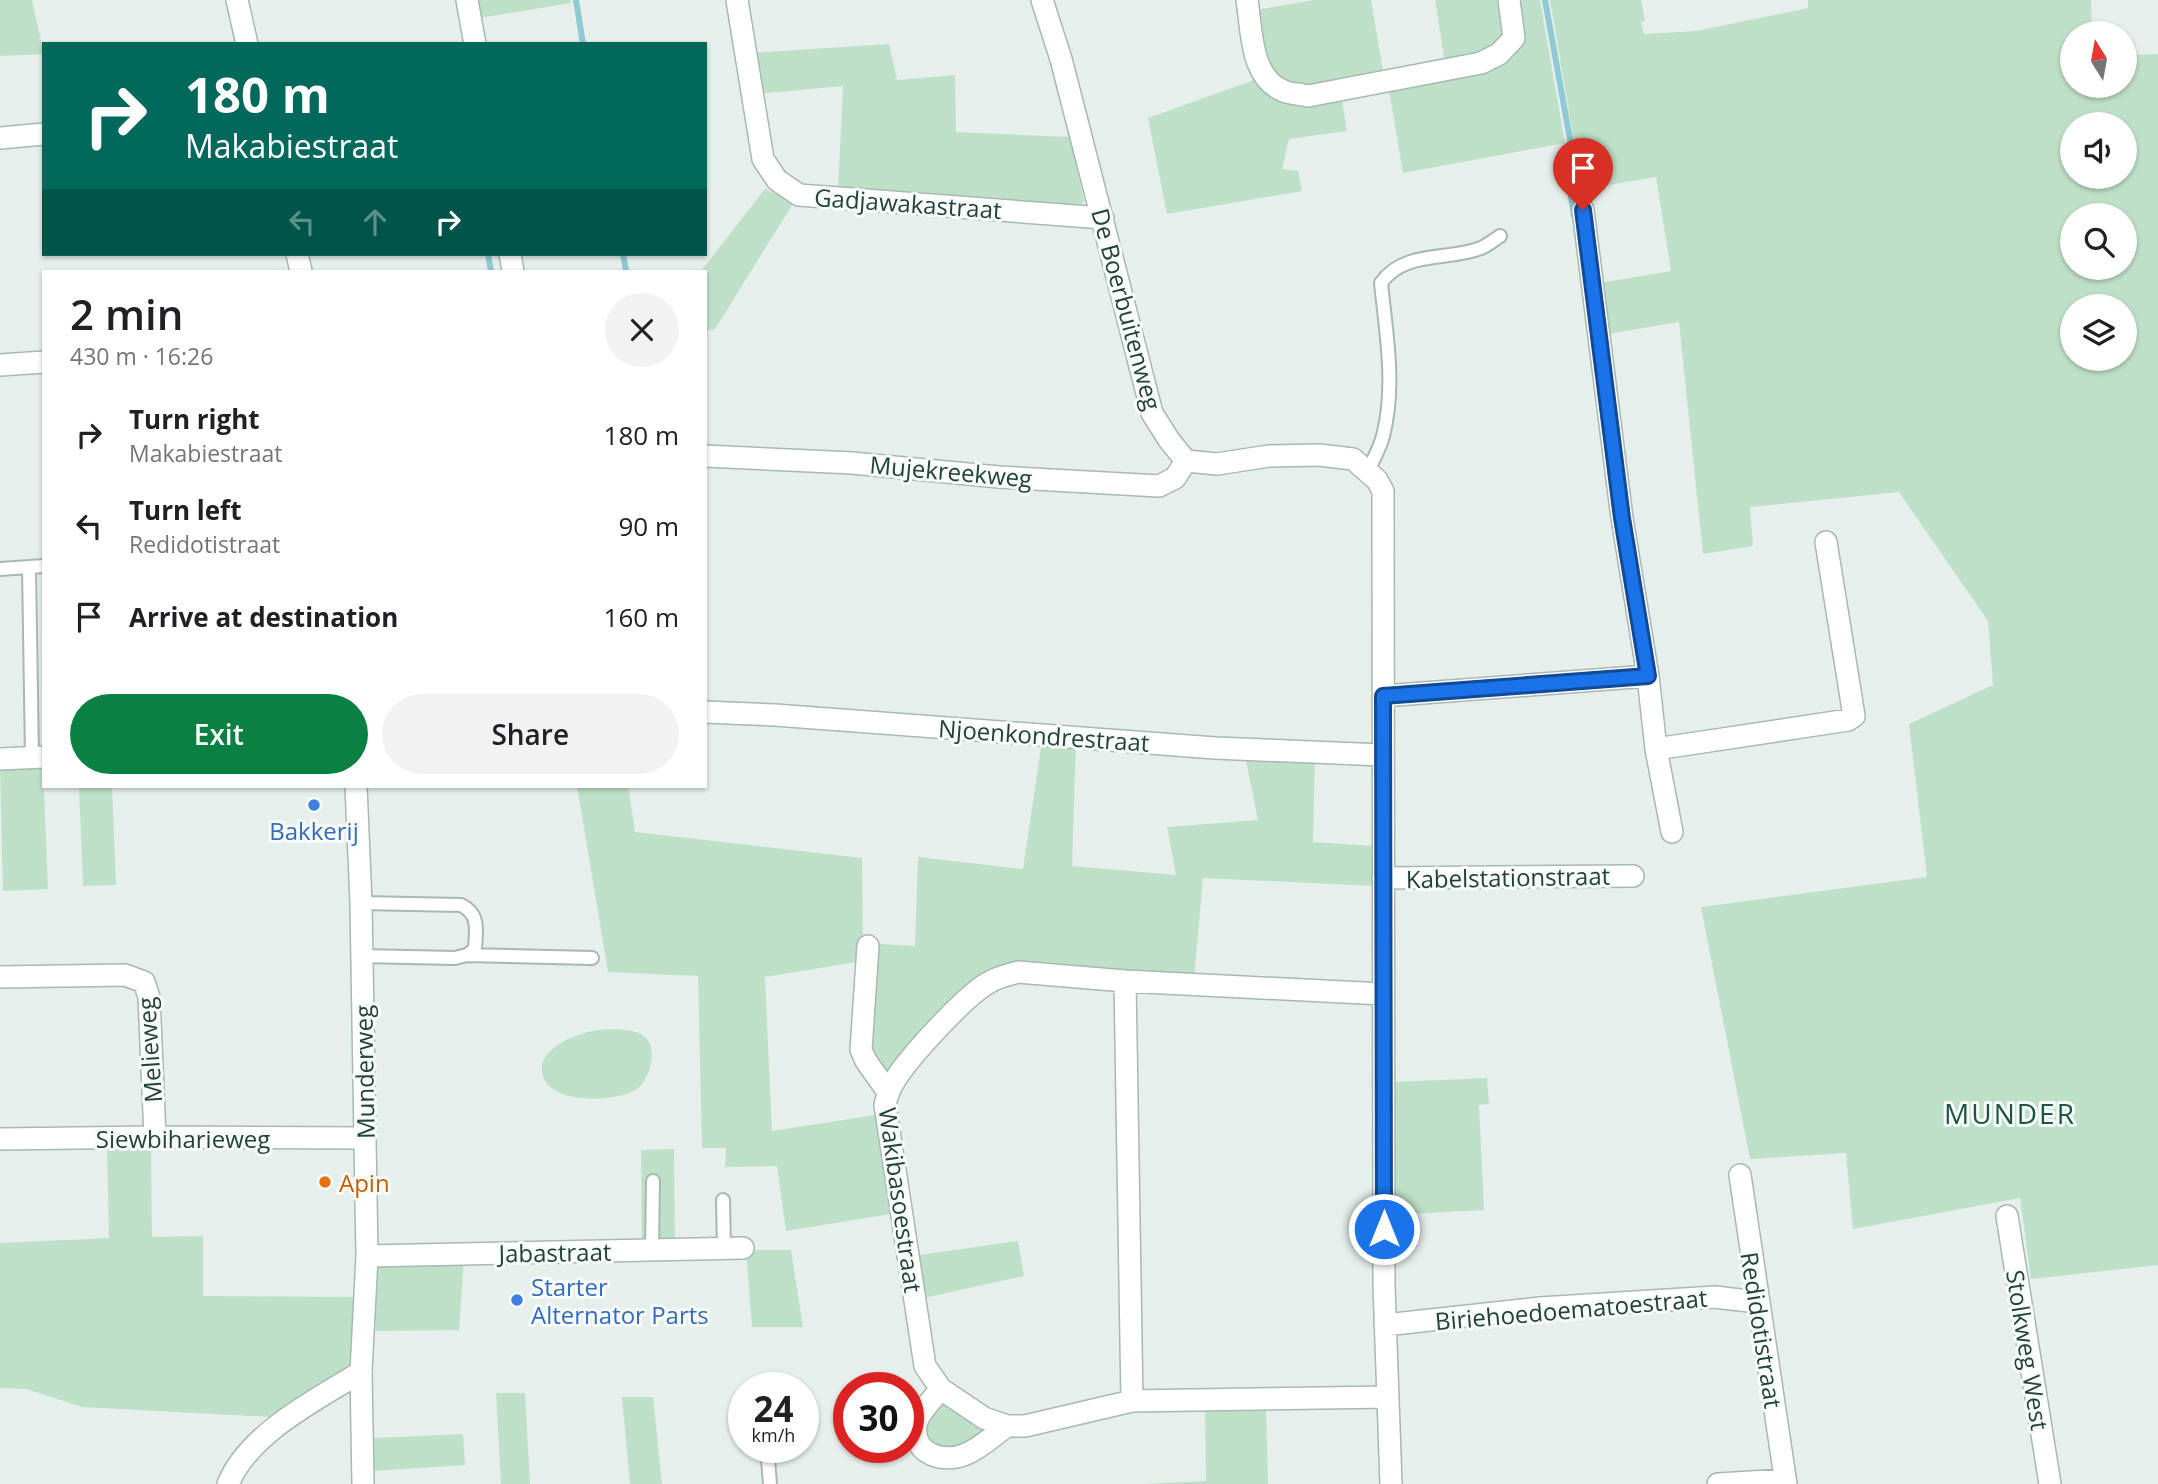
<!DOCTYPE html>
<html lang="en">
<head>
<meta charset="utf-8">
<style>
	body { margin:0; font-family:"Open Sans",sans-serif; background:#f2f2f2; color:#202124; height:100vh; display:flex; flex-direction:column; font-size:26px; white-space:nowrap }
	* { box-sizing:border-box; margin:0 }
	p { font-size:23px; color:#757577 }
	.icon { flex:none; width:38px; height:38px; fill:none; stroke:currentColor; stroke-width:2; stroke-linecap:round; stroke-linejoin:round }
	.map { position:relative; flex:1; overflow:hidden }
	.details { position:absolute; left:42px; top:270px; width:665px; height:518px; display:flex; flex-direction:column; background:#fff; border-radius:0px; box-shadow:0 2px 5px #0004 }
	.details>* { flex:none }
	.guide { position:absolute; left:42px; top:42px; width:665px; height:214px; border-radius:0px; box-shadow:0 2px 5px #0004; background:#00695c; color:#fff; overflow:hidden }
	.needle { width:46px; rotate:349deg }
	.controls { position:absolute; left:2060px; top:21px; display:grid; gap:14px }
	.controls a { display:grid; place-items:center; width:77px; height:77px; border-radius:50%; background:#fff; box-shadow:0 2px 5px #0004; font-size:35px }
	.speed { position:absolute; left:728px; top:1372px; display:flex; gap:14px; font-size:35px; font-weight:700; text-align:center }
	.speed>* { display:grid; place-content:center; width:91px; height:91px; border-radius:50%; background:#fff; box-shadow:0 2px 5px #0004; line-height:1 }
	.speed small { font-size:18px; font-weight:400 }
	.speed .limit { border:10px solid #d22; background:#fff; color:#111 }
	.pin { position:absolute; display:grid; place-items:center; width:60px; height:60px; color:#fff; margin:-72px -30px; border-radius:50% 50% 50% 0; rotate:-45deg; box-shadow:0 0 7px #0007 }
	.pin .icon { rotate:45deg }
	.me { position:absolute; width:77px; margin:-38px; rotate:0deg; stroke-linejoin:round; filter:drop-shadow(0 0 5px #0008) }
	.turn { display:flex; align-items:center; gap:24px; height:147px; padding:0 28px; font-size:32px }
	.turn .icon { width:91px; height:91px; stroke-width:2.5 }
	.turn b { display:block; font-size:49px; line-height:60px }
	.lanes { display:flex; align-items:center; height:66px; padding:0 28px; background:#0003; justify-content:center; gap:35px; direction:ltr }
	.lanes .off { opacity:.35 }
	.round { display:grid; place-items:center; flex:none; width:74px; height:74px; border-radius:37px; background:#f2f2f2 }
	.head { display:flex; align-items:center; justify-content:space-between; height:119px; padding:0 28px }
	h1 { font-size:42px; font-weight:600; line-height:52px }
	.button { display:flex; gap:14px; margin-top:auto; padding:14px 28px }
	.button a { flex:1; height:80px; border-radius:42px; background:#0b8043; color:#fff; font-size:28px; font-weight:600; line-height:80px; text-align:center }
	.button a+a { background:#f2f2f2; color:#202124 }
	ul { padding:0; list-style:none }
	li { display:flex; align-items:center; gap:21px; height:91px; padding:0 28px }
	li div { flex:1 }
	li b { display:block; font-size:26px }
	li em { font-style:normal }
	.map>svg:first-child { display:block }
</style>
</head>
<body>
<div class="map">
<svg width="2158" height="1484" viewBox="0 0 2158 1484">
	<rect width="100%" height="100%" fill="#e6efeb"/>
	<!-- green -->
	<path fill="#bfe0c8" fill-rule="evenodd" d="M0,0H32L44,54L0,56Z
		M477,0H570L571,3L480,18Z
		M1314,0H1371L1384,77L1318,89L1287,85L1267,67L1256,10Z
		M1435,0H1502L1506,36L1493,53L1445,63Z
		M1518,0H1540L1565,143L1403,173L1389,90L1496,64Z
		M1550,0H1641L1645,21L1641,22L1644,34L1696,31L1808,8V0H2091L2092,33H2072V86H2124L2125,55L2158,54V1265L2031,1279L2020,1198L1853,1229L1846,1153L1750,1159L1701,907L1927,877L1909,724L1993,685L1988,621L1899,492L1750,507L1753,546L1703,554L1679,322L1608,334L1600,283L1671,271L1656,177L1573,191L1570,171L1575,148ZM2072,124H2124V177H2072ZM2072,215H2124V268H2072ZM2072,306H2124V359H2072Z
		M889,44L897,80L955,75L956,132L1070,137L1084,201L1075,210L838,191L843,86L758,94L752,53Z
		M1257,79L1342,100L1347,131L1289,139L1282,169L1298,171L1302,191L1167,214L1148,118Z
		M765,189L794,202L715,329L705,331V271H701Z
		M1042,741L1076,743L1072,866L1176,875L1167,827L1258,820L1245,755L1315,757L1313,842L1375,846V886L1203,878L1194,978L1013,963C996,966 984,972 971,983L887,1073L863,1046V961L765,977L772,1131L882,1114L897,1213L786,1231L777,1166L725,1167L726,1148H702L698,976L608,972L577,786H628L635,832L862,858L863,943L915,946L918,857L1023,869Z
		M43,766L48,889L3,891L0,768Z
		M79,786H112L116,885L83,886Z
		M598,1030C612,1029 628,1028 641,1034C660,1044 651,1080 636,1090C615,1102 552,1105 543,1076C534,1048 578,1033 598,1030Z
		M1487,1078L1489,1104L1479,1105L1484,1210L1392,1215V1082Z
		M151,1146L152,1237L203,1236V1296L354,1297V1369L291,1418L82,1407L26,1389L0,1388V1243L109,1238L107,1147Z
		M674,1149L675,1244L642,1245L641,1150Z
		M1018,1241L1024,1276L919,1299L913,1256Z
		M746,1250H791L803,1327H752Z
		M464,1259L459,1330L376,1331L375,1270L379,1264Z
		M496,1393H525L530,1484H501Z
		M622,1397H653L662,1484H630Z
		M945,1398L994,1430L965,1449L929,1448L921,1425Z
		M1266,1406L1268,1484H1144L1206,1481L1205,1408Z
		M463,1434L465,1465L374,1471V1438Z"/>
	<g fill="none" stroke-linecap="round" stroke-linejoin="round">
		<!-- stream -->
		<path stroke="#8ec9d4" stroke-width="6" d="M576,0L583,44
			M1545,0L1571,145L1567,171L1574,216
			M488,254L491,271
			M623,254L626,271"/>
		<defs>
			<path id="lane" d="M1368,471C1373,460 1380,448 1383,436C1396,386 1386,333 1381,283C1404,250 1448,261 1481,248C1488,245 1494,240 1500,236
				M29,567L32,758
				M0,569L44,566
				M361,903L461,905C480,914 476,930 475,949L467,955L455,958L361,956
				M467,955L592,958
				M723,1200L724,1248
				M652,1250L653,1181
				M767,1447L770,1484"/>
			<path id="street" d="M467,0L475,44
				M737,0L763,159L777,180L799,195L1103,218
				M1042,0L1061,59L1152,413L1169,440L1186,461L1217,464L1269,456L1319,455L1353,459L1377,480L1383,491L1384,1285L1391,1484
				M1247,0C1252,31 1250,80 1286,92C1293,94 1301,94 1308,96L1481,63L1499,54L1514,38L1509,0
				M0,138L44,134
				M1583,210L1622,518L1648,676L1656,749L1672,832
				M510,254L513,271
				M0,365L44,362
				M705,456L852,463L999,477L1159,486L1175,478L1186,461
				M1383,696L1648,676
				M705,712L775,715L1215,748L1383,755
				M1656,749L1848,720L1854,716L1826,542
				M0,759L44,757
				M1383,878L1633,876
				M868,946L861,1050L866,1061L888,1092
				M0,977L125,975L144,982L149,997L155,1137
				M1125,981L1132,1401
				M1383,994L1125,981L1018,972C1008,975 997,977 988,983C965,996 909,1057 895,1080C890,1088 887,1095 885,1105L925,1366L941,1389L984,1418L1007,1426H1025L1132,1401L1388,1397
				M0,1139L155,1137L365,1138
				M1740,1175L1786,1484
				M2007,1216L2050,1484
				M367,1256L743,1248
				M1385,1325L1540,1308L1715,1297L1757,1302
				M941,1389C933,1399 917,1414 916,1426C912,1454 944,1464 966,1454C981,1448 994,1435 1007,1426
				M228,1484C249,1433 316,1400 361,1372
				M1718,1484L1785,1480"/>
			<path id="secondary" d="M237,0L247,44
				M297,254L301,271
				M356,786L361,903L367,1256L361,1372L363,1484"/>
		</defs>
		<!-- lane casing -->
		<use href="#lane" stroke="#a8b8b2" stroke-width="16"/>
		<!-- street casing -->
		<use href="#street" stroke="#a8b8b2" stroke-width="24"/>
		<!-- secondary casing -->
		<use href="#secondary" stroke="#a4bbb3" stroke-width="24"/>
		<!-- lane -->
		<use href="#lane" stroke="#fff" stroke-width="12"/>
		<!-- street -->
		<use href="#street" stroke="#fff" stroke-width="21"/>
		<!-- secondary -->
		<use href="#secondary" stroke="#fff" stroke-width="21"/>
	</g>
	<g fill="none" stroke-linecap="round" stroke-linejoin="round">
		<defs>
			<path id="route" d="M1384,1229L1383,696L1648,676L1622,518L1583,210"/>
		</defs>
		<!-- route casing -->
		<use href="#route" stroke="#114b97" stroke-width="18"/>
		<!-- route -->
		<use href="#route" stroke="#1a73e8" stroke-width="12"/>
	</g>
	<!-- markers -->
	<g fill="#3f7fe0" stroke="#f7fbf9" stroke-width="2.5">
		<circle cx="314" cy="805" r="7"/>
		<circle cx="517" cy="1300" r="7"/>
	</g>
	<circle fill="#e8710a" stroke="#f7fbf9" stroke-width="2.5" cx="325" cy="1182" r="7"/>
	<g text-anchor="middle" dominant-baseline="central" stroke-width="6" stroke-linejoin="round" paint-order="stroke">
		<!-- street labels -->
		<g font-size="24" fill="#24423a" stroke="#f7fbf9">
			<text transform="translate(908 203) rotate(4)">Gadjawakastraat</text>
			<text transform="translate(1127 309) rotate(75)">De Boerbuitenweg</text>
			<text transform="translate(951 471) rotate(5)">Mujekreekweg</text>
			<text transform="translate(1044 735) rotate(4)">Njoenkondrestraat</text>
			<text transform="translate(1508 877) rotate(-1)">Kabelstationstraat</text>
			<text transform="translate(149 1050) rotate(-94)">Melieweg</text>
			<text transform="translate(364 1072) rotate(-91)">Munderweg</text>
			<text x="183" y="1138">Siewbiharieweg</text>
			<text transform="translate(901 1200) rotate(82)">Wakibasoestraat</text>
			<text transform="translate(555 1252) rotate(-1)">Jabastraat</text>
			<text transform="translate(1571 1309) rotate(-5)">Biriehoedoematoestraat</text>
			<text transform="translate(1762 1330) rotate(81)">Redidotistraat</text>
			<text transform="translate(2028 1350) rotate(81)">Stolkweg West</text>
		</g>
		<!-- shop labels -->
		<g font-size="24" fill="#366cbe" stroke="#f7fbf9">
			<text x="314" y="830">Bakkerij</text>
			<text x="531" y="1286" text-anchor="start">Starter<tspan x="531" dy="28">Alternator Parts</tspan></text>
		</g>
		<!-- food labels -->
		<g font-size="24" fill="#c56008" stroke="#f7fbf9" text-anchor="start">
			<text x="339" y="1182">Apin</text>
		</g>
		<!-- quarter labels -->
		<g font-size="28" letter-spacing="2" fill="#1f5548" stroke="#f7fbf9">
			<text x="2010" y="1113">MUNDER</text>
		</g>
	</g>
</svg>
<div class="controls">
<a><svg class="needle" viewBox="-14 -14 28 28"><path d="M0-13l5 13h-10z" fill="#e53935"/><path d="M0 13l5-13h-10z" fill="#757577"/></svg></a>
<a><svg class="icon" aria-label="sound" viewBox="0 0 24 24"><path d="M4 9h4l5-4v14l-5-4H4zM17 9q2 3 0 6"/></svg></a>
<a><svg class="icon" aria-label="search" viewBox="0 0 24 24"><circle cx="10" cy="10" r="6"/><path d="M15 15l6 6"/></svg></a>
<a><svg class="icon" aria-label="layers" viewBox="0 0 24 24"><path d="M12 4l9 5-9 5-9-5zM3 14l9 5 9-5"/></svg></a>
</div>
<div class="speed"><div>24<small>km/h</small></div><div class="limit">30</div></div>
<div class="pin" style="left:1583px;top:210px;background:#d93025"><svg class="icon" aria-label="arrive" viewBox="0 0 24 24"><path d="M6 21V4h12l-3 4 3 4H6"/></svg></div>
<svg class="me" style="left:1384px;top:1229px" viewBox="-20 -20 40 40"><circle r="17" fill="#1a73e8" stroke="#fff" stroke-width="3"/><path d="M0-11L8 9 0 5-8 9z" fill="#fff"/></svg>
<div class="guide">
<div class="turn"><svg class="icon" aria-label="right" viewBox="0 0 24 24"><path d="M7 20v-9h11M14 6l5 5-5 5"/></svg><div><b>180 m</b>Makabiestraat</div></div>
<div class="lanes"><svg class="icon off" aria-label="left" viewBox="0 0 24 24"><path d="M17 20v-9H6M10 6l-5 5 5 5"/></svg><svg class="icon off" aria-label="ahead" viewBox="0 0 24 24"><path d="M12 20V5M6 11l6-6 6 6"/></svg><svg class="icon" aria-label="right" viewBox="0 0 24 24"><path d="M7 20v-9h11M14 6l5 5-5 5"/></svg></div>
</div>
<section class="details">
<div class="head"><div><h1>2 min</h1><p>430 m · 16:26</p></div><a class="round"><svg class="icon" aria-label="close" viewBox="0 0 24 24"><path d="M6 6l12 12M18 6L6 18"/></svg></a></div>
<ul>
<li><svg class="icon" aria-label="right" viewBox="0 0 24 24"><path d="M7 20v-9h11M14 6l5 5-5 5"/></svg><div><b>Turn right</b><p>Makabiestraat</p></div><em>180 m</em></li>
<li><svg class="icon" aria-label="left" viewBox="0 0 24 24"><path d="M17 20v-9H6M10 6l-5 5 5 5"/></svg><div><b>Turn left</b><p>Redidotistraat</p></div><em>90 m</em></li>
<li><svg class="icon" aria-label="arrive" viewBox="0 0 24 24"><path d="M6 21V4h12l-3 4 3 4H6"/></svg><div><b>Arrive at destination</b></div><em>160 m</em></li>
</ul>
<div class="button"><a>Exit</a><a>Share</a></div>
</section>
</div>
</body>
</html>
